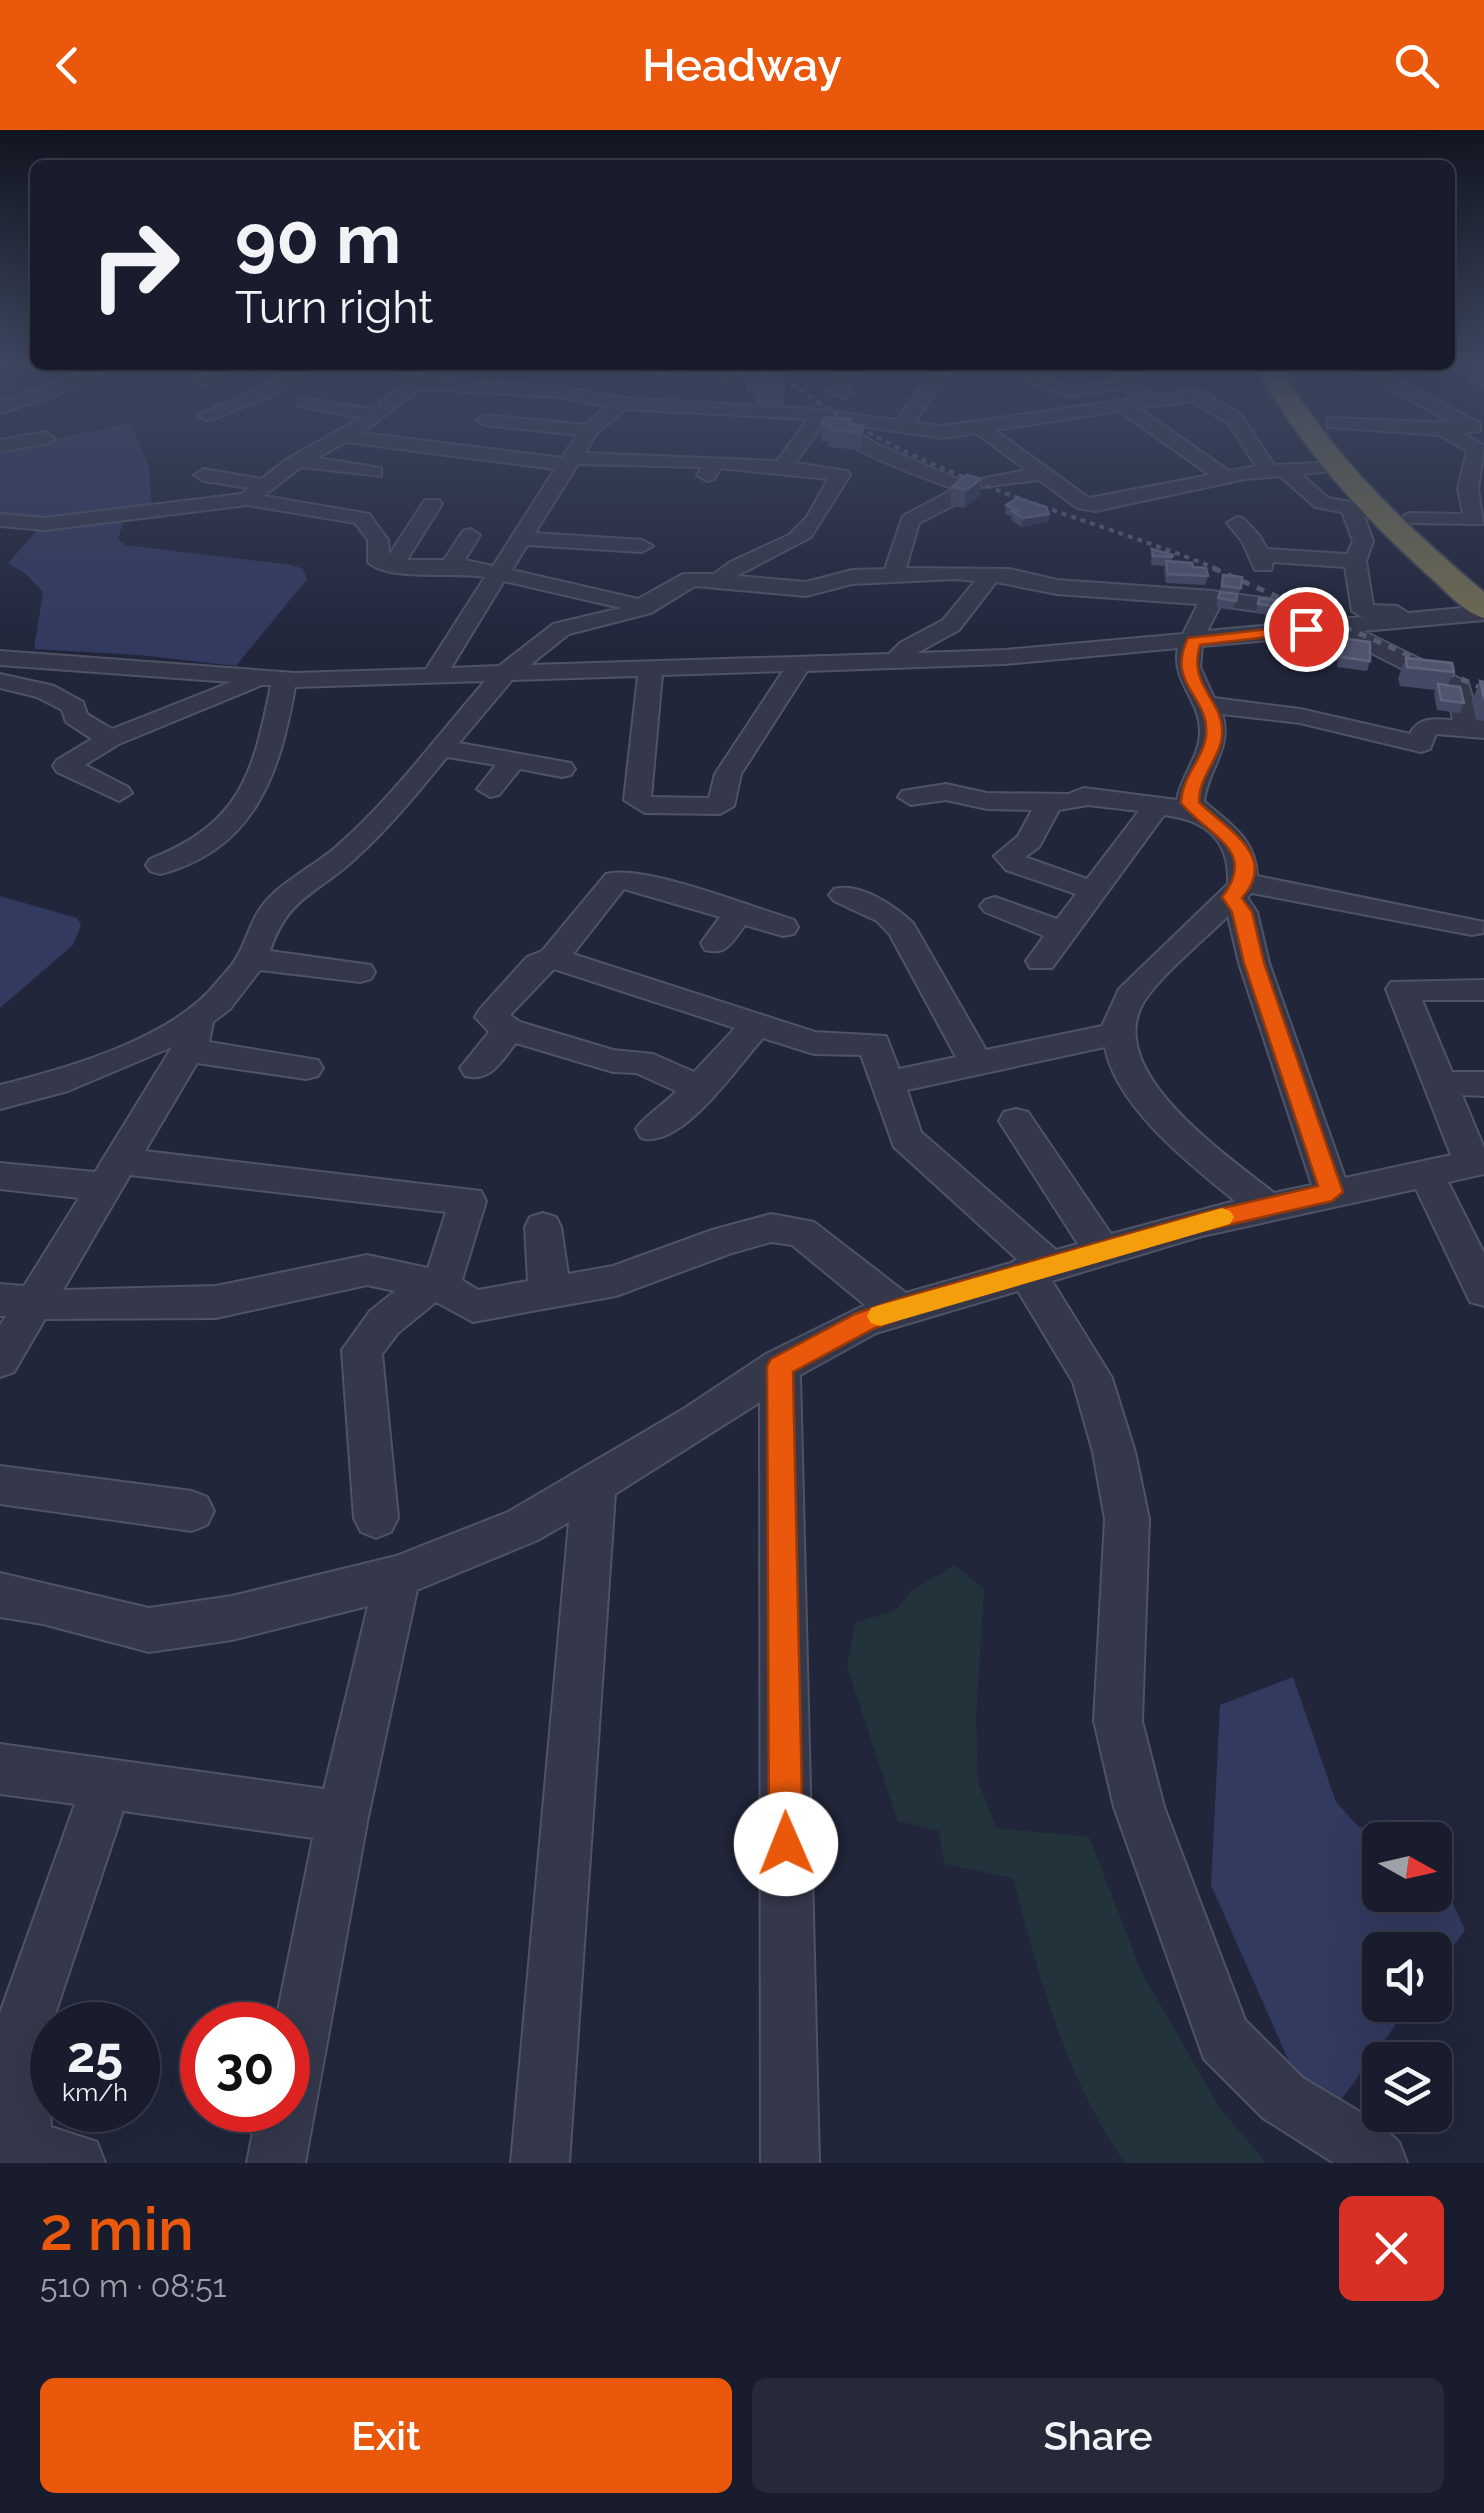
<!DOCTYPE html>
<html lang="en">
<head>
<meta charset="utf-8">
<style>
	body { margin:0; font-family:Raleway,sans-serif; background:#262938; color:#f1f3f6; height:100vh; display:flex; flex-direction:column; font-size:38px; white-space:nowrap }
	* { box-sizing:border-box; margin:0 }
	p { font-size:32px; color:#9fa1a9 }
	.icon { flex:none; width:55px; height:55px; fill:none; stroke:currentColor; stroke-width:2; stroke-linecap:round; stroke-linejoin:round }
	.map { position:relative; height:2033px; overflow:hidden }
	.panel { display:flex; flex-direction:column; background:#191c2c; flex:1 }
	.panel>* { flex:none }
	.hud { position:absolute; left:30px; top:30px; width:1425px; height:210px; border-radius:15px; box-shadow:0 10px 40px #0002,0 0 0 2px #373a48; background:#191c2c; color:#f1f3f6; overflow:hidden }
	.needle { width:65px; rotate:98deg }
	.tools { position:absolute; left:1362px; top:1692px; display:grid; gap:20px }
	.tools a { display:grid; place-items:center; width:90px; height:90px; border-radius:15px; background:#191c2c; box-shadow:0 10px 40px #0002,0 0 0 2px #373a48; font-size:50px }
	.speed { position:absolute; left:30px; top:1872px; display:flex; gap:20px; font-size:50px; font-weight:700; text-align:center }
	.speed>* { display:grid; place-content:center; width:130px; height:130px; border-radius:50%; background:#191c2c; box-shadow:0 10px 40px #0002,0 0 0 2px #373a48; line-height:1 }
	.speed small { font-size:25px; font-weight:400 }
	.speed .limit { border:15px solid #d22; background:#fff; color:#111 }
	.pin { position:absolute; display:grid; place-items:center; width:85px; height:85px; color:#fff; margin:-42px; border:5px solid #fff; border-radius:50%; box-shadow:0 2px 10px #0007 }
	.me { position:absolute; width:110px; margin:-55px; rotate:359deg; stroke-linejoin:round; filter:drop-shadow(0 0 8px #0008) }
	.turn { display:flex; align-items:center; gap:35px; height:210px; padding:0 40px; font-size:45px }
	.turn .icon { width:130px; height:130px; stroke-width:2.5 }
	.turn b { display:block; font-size:70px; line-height:85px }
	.round { display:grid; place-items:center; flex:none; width:105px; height:105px; border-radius:15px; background:#262938 }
	.summary { display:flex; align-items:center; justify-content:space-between; height:170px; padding:0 40px }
	h1 { font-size:60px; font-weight:600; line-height:75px; color:#ea580c }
	.cta { display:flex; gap:20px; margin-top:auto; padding:20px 40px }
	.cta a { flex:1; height:115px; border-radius:15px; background:#ea580c; color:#fff; font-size:40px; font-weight:600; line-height:115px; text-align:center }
	.cta a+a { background:#262938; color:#f1f3f6 }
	header { display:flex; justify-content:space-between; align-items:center; height:130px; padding:0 40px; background:#ea580c; color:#fff; font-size:45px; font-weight:600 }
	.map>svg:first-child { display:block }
</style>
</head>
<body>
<header><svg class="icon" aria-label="back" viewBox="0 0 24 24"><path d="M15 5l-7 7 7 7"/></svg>Headway<svg class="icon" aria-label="search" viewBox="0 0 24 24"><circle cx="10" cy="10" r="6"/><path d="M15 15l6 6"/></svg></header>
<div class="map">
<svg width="1484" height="2033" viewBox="0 0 1484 2033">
	<rect width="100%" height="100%" fill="#21263b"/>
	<!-- green -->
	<path fill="#23333c" d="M955,1435L984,1459L976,1587L978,1651L996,1698L1089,1707L1141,1841L1219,1977L1266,2033H1125C1066,1949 1039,1846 1013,1748L944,1734L939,1701L898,1691L847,1537L855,1493L896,1480L911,1461Z"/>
	<!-- water -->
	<path fill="#323a60" d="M131,293L149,337L152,380L49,392L0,388V320Z
		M124,389L118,409L125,415L292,435L303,439L307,449L236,536L140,525L34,519L43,462L26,444L8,433L41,396Z
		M0,766L77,788L81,795L73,815L0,878Z
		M1293,1547L1336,1672L1357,1695L1382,1710L1380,1765H1435V1748L1448,1763L1465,1800L1435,1841V1820H1380V1875H1410L1333,1981L1292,1938L1211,1755L1220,1575Z"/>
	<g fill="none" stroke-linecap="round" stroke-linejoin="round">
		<defs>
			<path id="minor" d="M91,235H112L57,265L0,283V272L45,257Z
				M215,235H234L210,255H198V247Z
				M295,235H314L277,264L213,289L207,290L198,285L265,256Z
				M397,235H413L422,247L558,257L621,268L810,279L897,290L937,235H954L914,293L943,296L1131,269L1125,258L1071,266L1024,252L1033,247L1071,256L1120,252L1119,235H1135L1137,251L1149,266L1201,261L1241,285L1274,335L1342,332V340L1301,344L1328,368L1381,378L1384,382L1374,388L1364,386L1373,411L1366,431L1373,475L1397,476L1408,483L1484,476V490L1363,501L1468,553L1478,587L1484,590V608L1436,604L1430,619L1421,622L1300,593L1222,584C1233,617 1208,639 1204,671C1229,694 1256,708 1257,746L1484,792L1483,803L1472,805L1252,763L1247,767L1257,782L1269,833L1345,1048L1451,1025L1386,859L1391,852L1484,850V870H1422L1452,942H1484V966L1462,965L1484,1018V1044L1448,1052L1484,1123V1176L1470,1172L1416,1059L1202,1106L1052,1151L1112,1248L1135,1322L1149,1389L1142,1591L1164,1677L1245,1890L1303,1948L1375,1991L1399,2012L1407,2033H1334L1263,1988L1204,1929L1114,1677L1094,1591L1105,1389L1093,1322L1073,1252L1018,1161L876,1203L800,1245L819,2033H761L760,1272L615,1364L569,2033H511L569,1392L538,1410L417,1460L368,1687L305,2033H247L257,1980H288V1895H275L313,1708L123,1681L45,1914L51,1997L97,2012L105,2033H0V1883L75,1674L0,1664V1614L324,1659L368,1476L232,1510L149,1522L43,1494L0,1487V1443L149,1478L232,1466L396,1426L508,1382L685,1278L766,1224L865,1175L792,1115L771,1112L732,1123L616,1166L543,1179L473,1192L436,1172L398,1203L382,1224L398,1388L391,1402L376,1408L361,1402L354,1388L342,1220L370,1181L395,1161L367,1155L216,1188L45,1189L14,1242L0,1247V1195L6,1186H0V1154L24,1156L79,1068L0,1059V1033L95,1042L172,917L68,961L0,979V955C68,938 174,908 218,851C224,844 232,836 237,827C251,802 251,783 275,762C294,745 318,733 337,716C392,668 437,606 485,551L295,557C280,644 254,720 160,744L150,741L146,735L150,729C240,694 253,645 271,555H262L119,614L85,635L128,657L132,663L119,671L57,642L53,636L57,630L92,609L66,592L62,580L37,567L0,558V544L54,556L83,572L87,584L112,599L231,552L0,535V521L295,543L426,539L485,447C454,441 389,452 368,432V410L355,393L247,375L45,400L0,396V384L45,388L241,364L249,358L204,351L194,345L204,339L261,349L287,329L361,288L299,276V268L372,279L405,253ZM420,259L558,267L607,276L585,295L485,285L476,290L485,295L577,305L562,328L362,303ZM1192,271L1228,293L1256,336L1229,341L1138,278ZM625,279L808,289L777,331L585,323L596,304ZM1119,281L1210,345L1089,368L995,300ZM825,291C834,318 923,347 954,359L903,386L885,439L852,440L806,452L737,446L811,407L850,345L847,341L795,333ZM846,294L943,308L976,303L1026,340L981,349V357L1039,350L1077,378L1096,381L1245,349L1280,346L1315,377L1342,382L1353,411L1347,424L1267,419L1259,405L1244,389L1237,387L1227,393L1242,411L1255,440H1271L1273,432L1345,437L1352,481L1362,487L1207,501L1220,476L1291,486L1302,479L1291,472L1212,461L1057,450L1009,439L906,438L919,393L968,368L976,357L874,313ZM346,312L555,339L493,436L465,430L480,405L470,399L463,401L444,430H407L442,374L439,370H425L389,425L388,410L369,384L264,366L301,337L381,346V338L317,328ZM578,334L702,337L697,345L707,351L714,349L721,338L828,349L807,387L789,405L730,432L714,444H683L638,469L512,440L527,415L642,422L653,416L642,410L535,403ZM955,449L975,451L943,490L900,513L889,524L530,535L569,504L651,483L695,456L806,466L852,454ZM504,451L621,478L553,494L499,536L451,538ZM996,452L1057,464L1198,474L1183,504L1005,520L917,523L959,500ZM1324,505L1327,509L1350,512L1448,562L1453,590C1436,589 1418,586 1410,604L1300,579L1214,568L1200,537L1202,516ZM1178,518C1171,551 1201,571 1200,602C1200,626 1181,646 1177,670L1084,658L1068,664L987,663L946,654L902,661L898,667L911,675L946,670L987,679L1032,680L1018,706L994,726L1006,740L1076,764L1057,789L995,767L985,770L980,776L985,782L1044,806L1026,831L1030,838H1052L1164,685C1206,690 1230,710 1228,754L1119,859L1102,896L986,920L913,793C895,776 860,752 834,759L829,765L834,771L877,791L890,805L956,927L899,939L886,906L815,902L573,824L624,759L720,787L701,813L705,820C727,826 733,811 745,795L783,806L794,804L798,797L794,790C751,777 645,734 606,744L542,821L527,827L480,879L475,887L489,902L460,938L465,946C491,953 501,931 516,913L613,942L636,943L676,961C665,974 643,987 636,999L641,1008C682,1020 737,937 763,908L814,924L861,925L894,1017L1017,1129L1011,1133L906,1163L814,1092L771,1084L712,1100L613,1136L568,1144L561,1097L556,1087L543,1083L530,1087L525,1097L528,1151L478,1160L462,1150L486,1071L481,1061L145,1021L197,933L306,949L318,946L323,938L318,930L209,912L213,892L230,879L260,840L360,852L371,849L375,842L371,835L270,821C288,765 320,763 358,726C391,696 419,661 447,627L496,635L477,659L490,667L499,665L520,639L562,647L571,645L575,639L571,633L459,613L512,550L638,546L624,670L645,683L720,684L734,676L741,644L807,541L1005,534ZM783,541L715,644L709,668L651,667L662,545ZM1088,675L1139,681L1087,749L1025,727L1039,717L1059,680ZM1228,786L1239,833L1312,1055L1274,1063C1228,1026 1106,944 1142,875C1155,850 1206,808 1228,786ZM554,839L735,898L694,942L653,924L613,920L520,892L510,885ZM1105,917C1116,977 1190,1034 1235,1071L1111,1104L1028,982L1016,979L1004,982L999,991L1078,1114L1056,1120L921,1002L907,960ZM130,1045L446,1082L428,1138L367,1125L216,1156L63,1160Z
				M630,235C657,235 721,230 742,245L733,250L638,240Z
				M840,235L861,238L846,258L853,263L844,268L826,260L843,239Z
				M1348,235H1369L1480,293V301L1463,303L1484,316L1478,359L1483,394L1404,393V385L1411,383L1463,384L1458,359L1467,321L1440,305L1327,297V289L1333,288L1452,293Z
				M45,302L54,308L52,312L0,322V310Z
				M0,1336L192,1361L207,1367L214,1381L207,1395L192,1401L0,1374Z"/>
			<path id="highway" d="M1255,235H1279C1331,326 1405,395 1484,462V488C1463,482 1446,461 1430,447C1360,384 1300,318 1255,235Z"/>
		</defs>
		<!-- minor casing -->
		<use href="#minor" stroke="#4f5366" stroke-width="4"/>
		<!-- highway casing -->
		<use href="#highway" stroke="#3c4053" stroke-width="4"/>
		<!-- minor -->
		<use href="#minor" fill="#35384b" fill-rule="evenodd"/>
		<!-- highway -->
		<use href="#highway" fill="#716c51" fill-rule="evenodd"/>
		<!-- rail-far1 -->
		<path stroke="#565b72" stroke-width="4" stroke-dasharray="5 5" stroke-linecap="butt" d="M769,235C898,345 1066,378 1220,440"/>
		<!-- rail -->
		<path stroke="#565b72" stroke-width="5" stroke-dasharray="8 8" stroke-linecap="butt" d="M1213,438L1484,559"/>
	</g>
	<!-- wall -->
	<path fill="#454963" d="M1450,234H1484V261L1466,247L1468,242H1453L1443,235Z
		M742,235H785L784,272L782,277L755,276V265L747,260V252H743Z
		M821,294L864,296L862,313L860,320L828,317L829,312L821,311Z
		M981,349L979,366L964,378L950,375L952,357Z
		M1006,375L1049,384L1048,392L1022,397L1011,390L1012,386L1005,384Z
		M1152,419L1173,425L1171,432L1193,437L1208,446L1205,455L1166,453L1164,441L1165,436L1151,435Z
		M1223,445L1241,458L1233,480L1216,477Z
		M1259,468L1290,478L1287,488L1256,483Z
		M1300,496L1325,518L1319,537L1292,533L1294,515Z
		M1341,508L1370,531L1367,541L1337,537L1338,518Z
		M1406,528L1454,542L1448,555L1464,573L1460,583L1437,580L1434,564L1435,560L1400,556L1398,548Z
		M1480,551L1484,552V591L1476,590L1472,571Z"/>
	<!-- shaded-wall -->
	<path fill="#32364e" d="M783,235H785L784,272L782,277Z
		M981,349L979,366L964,378L966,360Z
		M1049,384L1048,392L1022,397L1023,388Z"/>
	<!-- building -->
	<path fill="#50546d" stroke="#5f637b" stroke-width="2.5" d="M824,287L851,289L848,295L864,296L861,303L829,300L831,295L821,294Z
		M967,345L981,349L966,360L952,357Z
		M1018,368L1046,377L1049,384L1023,388L1012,381L1018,380L1006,375Z
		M1152,419L1173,425L1172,427L1153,426Z
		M1166,431L1192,433L1193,437L1206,438L1208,446L1168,444Z
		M1223,445L1242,447L1241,458L1222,456Z
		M1220,462L1237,464L1236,471L1218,468Z
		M1259,468L1290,472V478L1258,474Z
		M1300,496L1327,499L1325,518L1298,514Z
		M1341,508L1370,512V531L1340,527Z
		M1406,528L1452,533L1454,542L1407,537Z
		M1480,551L1484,552V569Z
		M1438,554L1460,557L1464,573L1441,570Z"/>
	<!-- sky -->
	<linearGradient id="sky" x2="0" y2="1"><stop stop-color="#121520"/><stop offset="0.45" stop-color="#3d4760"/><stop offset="1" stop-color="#3d4760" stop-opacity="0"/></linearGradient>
	<rect width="1484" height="518" fill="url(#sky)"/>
	<!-- route -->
	<path fill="#ea580c" stroke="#983908" stroke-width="2.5" d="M1306,495L1311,496V502L1200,515C1187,557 1225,570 1222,605C1221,627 1199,645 1199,672C1225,698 1280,726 1242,768L1252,782L1264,833L1343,1062L1332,1071L1202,1101L902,1188L873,1199L793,1242L803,1714L798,1726L786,1731L774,1726L769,1714L767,1236L771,1229L855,1184L898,1169L1202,1083L1318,1056L1244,833L1232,782L1222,767C1259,720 1208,706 1181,673C1182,645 1203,630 1206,606C1211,567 1165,555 1188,508Z"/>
	<!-- slow -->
	<path fill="#f59e0b" d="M1222,1078L1230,1081L1234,1087L1230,1094L880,1196L871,1193L867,1186L871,1178L880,1175Z"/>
</svg>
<div class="tools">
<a><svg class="needle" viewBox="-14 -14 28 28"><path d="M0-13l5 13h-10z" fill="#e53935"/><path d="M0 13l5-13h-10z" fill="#9fa1a9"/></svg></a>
<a><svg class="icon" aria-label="sound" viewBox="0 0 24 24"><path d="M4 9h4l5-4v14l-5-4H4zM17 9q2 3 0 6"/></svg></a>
<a><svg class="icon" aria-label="layers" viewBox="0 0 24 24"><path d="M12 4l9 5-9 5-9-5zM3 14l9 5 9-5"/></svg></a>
</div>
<div class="speed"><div>25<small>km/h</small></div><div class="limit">30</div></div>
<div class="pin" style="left:1306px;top:499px;background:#d93025"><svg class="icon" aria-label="arrive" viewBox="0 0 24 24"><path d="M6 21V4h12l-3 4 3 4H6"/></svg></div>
<svg class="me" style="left:786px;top:1714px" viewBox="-20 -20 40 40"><circle r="19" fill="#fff"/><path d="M0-13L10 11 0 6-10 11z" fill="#ea580c"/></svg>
<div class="hud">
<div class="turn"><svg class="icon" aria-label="right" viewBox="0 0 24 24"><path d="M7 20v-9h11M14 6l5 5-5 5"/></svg><div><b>90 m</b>Turn right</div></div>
</div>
</div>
<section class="panel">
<div class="summary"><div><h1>2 min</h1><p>510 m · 08:51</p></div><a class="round" style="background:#d93025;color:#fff"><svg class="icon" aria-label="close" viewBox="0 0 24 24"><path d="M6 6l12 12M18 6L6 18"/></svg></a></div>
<div class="cta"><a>Exit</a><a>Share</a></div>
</section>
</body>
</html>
